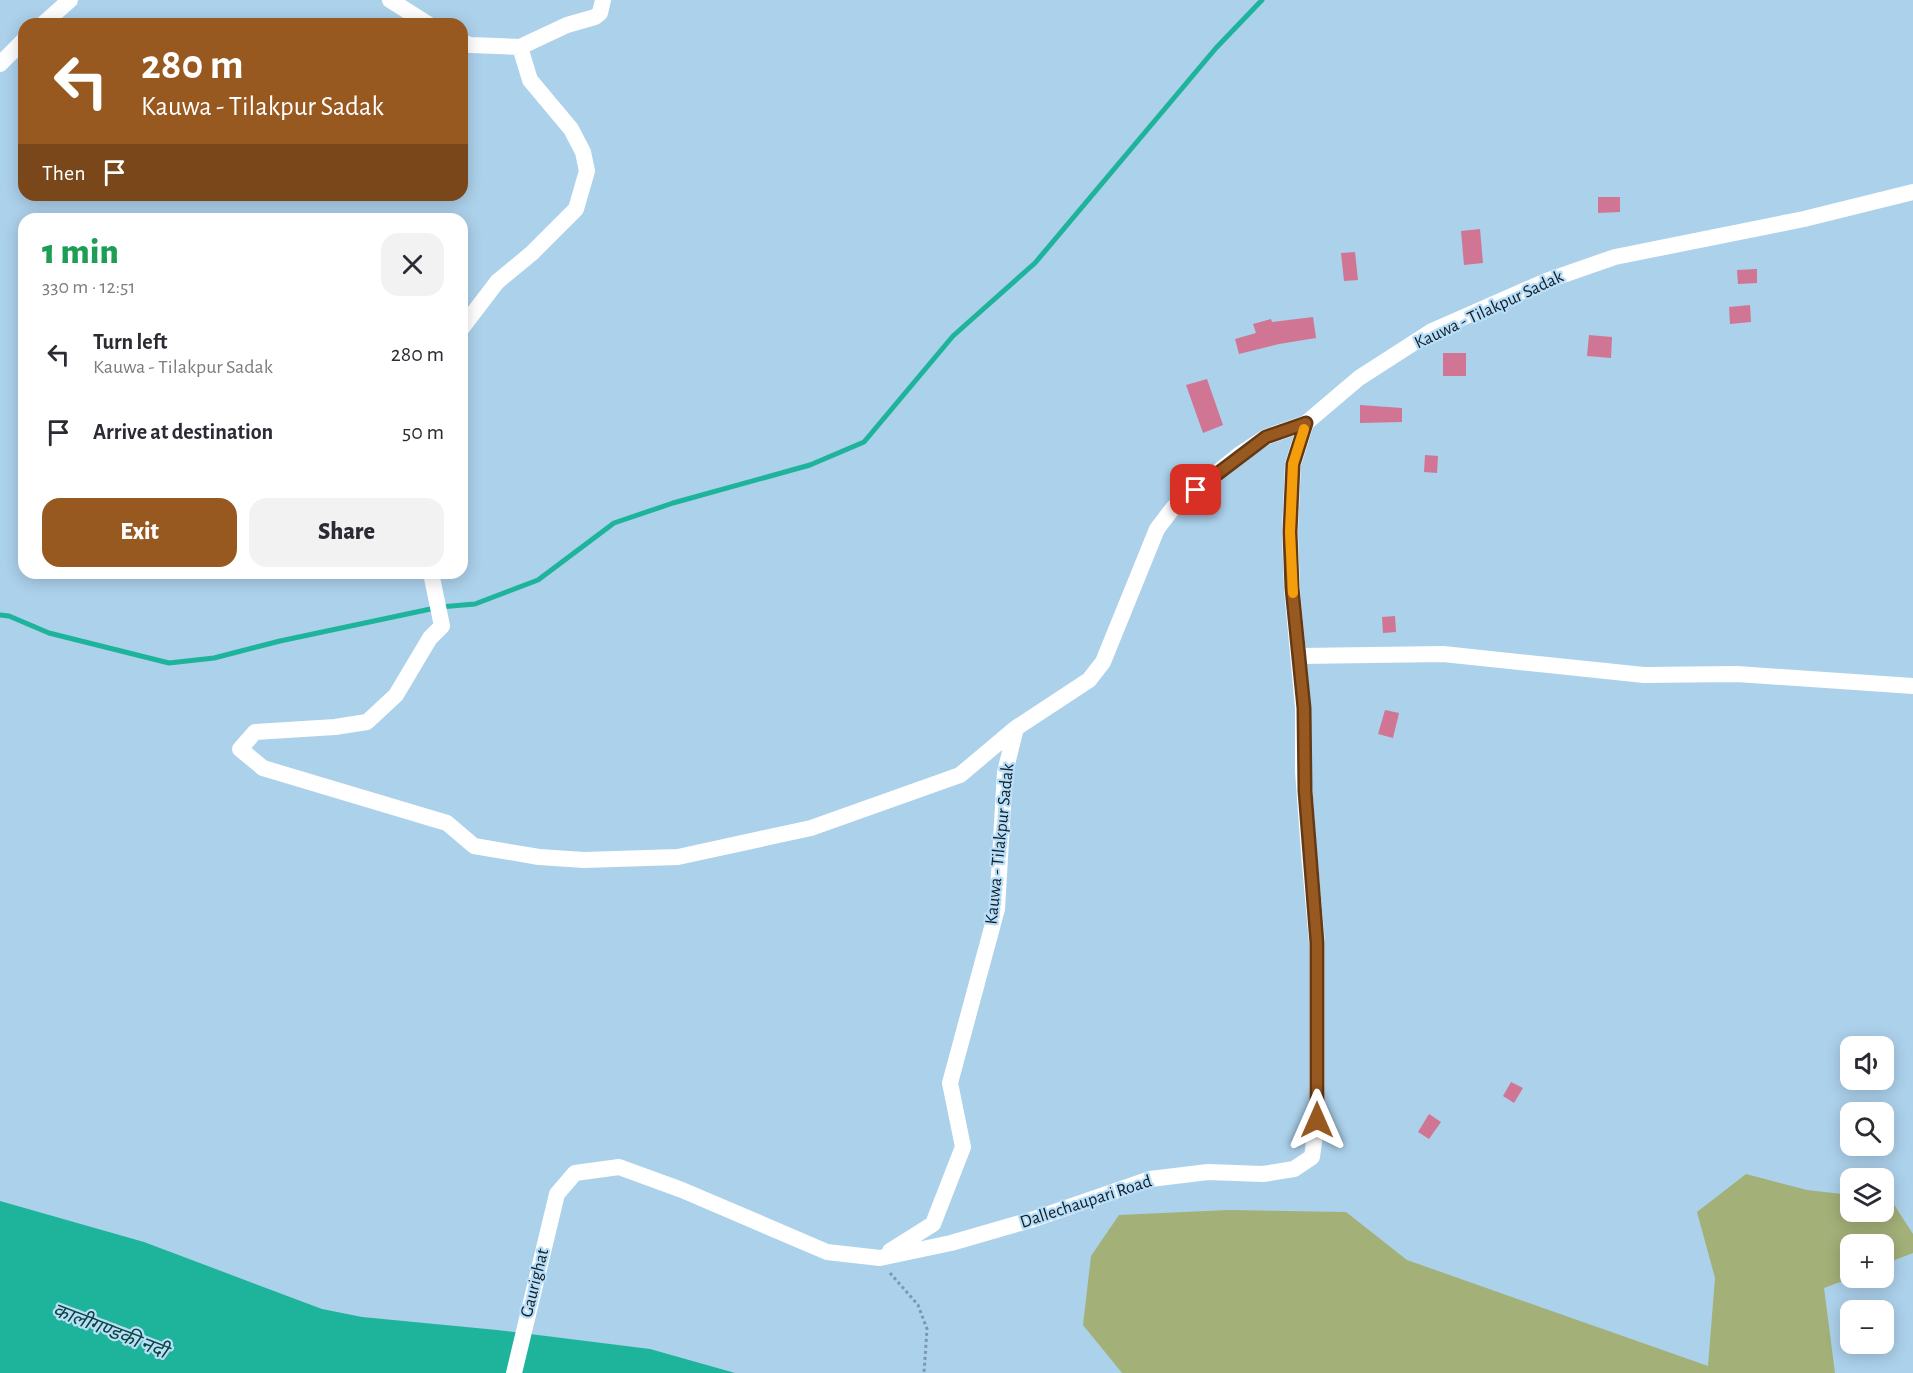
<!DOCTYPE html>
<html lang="en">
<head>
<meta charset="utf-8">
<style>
	body { margin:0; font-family:"Alegreya Sans","Noto Sans Devanagari",sans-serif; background:#f2f2f3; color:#2b2b33; height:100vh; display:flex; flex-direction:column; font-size:22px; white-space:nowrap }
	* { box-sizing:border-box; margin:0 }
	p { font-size:20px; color:#7c7c81 }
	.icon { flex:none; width:33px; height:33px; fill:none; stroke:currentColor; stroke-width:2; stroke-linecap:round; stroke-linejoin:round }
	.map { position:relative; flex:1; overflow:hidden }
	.side { position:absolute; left:18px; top:213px; width:450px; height:366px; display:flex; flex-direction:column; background:#fff; border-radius:18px; box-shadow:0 3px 15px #0003 }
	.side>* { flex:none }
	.hud { position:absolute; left:18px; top:18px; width:450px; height:183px; border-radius:18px; box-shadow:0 3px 15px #0003; background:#985920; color:#fff; overflow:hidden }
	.tools { position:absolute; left:1840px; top:1036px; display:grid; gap:12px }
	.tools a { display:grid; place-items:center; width:54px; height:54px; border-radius:12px; background:#fff; box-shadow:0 3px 15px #0003; font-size:30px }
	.pin { position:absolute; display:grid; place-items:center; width:51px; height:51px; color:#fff; margin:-26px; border-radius:12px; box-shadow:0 3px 9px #0006 }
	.me { position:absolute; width:66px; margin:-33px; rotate:0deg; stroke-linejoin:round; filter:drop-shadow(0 0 4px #0008) }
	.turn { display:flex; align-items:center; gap:21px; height:126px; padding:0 24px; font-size:27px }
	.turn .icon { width:78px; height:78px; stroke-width:2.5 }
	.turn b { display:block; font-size:42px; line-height:51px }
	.then { display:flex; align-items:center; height:57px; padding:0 24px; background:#0003; gap:12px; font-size:22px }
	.round { display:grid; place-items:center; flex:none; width:63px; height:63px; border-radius:18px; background:#f2f2f3 }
	.head { display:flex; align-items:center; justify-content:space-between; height:102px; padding:0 24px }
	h1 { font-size:36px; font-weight:800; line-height:45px; color:#1e9e55 }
	.action { display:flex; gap:12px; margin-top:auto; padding:12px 24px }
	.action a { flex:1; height:69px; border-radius:18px; background:#985920; color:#fff; font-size:24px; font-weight:800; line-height:69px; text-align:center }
	.action a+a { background:#f2f2f3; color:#2b2b33 }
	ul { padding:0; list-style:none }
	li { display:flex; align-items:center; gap:18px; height:78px; padding:0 24px }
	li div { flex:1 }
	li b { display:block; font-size:22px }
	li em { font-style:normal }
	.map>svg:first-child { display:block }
</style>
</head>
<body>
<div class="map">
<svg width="1913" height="1373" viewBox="0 0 1913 1373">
	<rect width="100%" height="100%" fill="#acd1eb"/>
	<!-- green -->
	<path fill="#a3b078" d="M1746,1174L1807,1190L1851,1195V1212H1884V1200H1891L1913,1234V1253L1884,1264V1245H1851V1278L1824,1288L1835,1373H1122L1083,1325L1091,1256L1119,1215L1228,1210L1346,1212L1407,1260L1708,1366L1715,1278L1697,1212Z"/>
	<!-- water -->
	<path fill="#1eb39b" d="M0,1201L144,1242L322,1309L362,1317L497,1330L650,1349L735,1373H0Z"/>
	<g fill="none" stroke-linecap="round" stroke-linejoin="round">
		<!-- stream -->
		<path stroke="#1eb39b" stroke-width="5" d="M0,615L9,616L49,633L169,663L214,658L280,641L440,607L475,604L538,580L614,523L673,503L810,465L864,442L953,336L1035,263L1216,48L1262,0"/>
	</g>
	<!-- building -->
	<path fill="#d17595" d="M1598,197H1620V212L1598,213Z
		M1480,229L1483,263L1464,265L1461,231Z
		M1355,252L1358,280L1344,281L1341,253Z
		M1757,269V283L1738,284L1737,270Z
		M1750,305L1751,322L1730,324L1729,307Z
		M1313,317L1316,338L1279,344L1239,354L1235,339L1256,333L1253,324L1271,319L1272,322Z
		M1589,335L1612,337L1611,358L1587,356Z
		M1443,353H1466V376H1443Z
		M1207,379L1223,425L1203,433L1186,385Z
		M1360,405L1402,408V422L1360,423Z
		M1425,455L1438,456L1437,473L1424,472Z
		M1395,616L1396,632L1383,633L1382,617Z
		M1385,710L1399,713L1393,738L1378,734Z
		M1511,1082L1523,1088L1514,1103L1503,1096Z
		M1429,1114L1441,1122L1429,1139L1418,1132Z"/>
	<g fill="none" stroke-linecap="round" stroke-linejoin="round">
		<!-- path -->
		<path stroke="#7b99ae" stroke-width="3" stroke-dasharray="3 3" stroke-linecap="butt" d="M890,1273L918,1305L927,1329L924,1373"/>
		<!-- minor -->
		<path stroke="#fff" stroke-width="16" d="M390,0L428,24
			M43,24L70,0
			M462,42L470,45L520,47L567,25L595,17L600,13L603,0
			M0,64L24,40
			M462,328L497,282L532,253L576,209L587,171L583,152L571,129L530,80L520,47
			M431,573L442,626L430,638L396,695L367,722L335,727L255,732L240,749L263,768L447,823L474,846L539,857L584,860L678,857L811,828L960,775L1016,728
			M1299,656L1443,654L1644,675L1737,674L1913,686
			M890,1251L933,1224L963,1147L950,1083L997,909L1005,772L1016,728L1089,680L1103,662L1157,529L1173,508L1240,454L1266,437L1306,423L1359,378L1432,331L1546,281L1615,257L1804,219L1913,192
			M514,1373L557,1194L575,1173L619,1167L682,1190L827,1252L880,1258L951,1243L1034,1219L1150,1179L1208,1172L1263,1174L1294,1169L1312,1157L1317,1120V943L1309,853L1303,771V708L1292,589L1290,532L1293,464L1306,423"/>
	</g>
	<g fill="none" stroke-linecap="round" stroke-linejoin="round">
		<defs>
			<path id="route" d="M1196,490L1266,437L1306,423L1293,464L1290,532L1292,588L1304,708L1305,791L1317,943V1120"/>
		</defs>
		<!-- route casing -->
		<use href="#route" stroke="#633a15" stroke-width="15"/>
		<!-- route -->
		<use href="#route" stroke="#985920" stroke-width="10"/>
		<!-- slow -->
		<path stroke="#f59e0b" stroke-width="10" d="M1293,593L1290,532L1293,464L1304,429"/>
	</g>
	<g text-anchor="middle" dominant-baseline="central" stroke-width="4.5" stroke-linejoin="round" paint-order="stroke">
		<!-- street labels -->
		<g font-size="18" fill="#101e27" stroke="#b9def8">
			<text transform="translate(1489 310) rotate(-25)">Kauwa - Tilakpur Sadak</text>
			<text transform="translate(1000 844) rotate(-84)">Kauwa - Tilakpur Sadak</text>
			<text transform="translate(1086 1202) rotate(-18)">Dallechaupari Road</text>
			<text transform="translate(535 1283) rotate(-76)">Gaurighat</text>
		</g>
		<!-- water labels -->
		<g font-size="20" font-style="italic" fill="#08453b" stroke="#b9def8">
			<text transform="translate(110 1331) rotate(21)">कालीगण्डकी नदी</text>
		</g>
	</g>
</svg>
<div class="tools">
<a><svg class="icon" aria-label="sound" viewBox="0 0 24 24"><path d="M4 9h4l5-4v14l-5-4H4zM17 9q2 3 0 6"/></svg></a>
<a><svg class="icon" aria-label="search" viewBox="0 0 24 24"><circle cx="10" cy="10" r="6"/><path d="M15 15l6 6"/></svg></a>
<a><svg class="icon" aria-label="layers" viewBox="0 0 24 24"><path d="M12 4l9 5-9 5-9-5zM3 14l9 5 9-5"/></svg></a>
<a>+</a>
<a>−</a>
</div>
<div class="pin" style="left:1196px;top:490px;background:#d93025"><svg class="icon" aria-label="arrive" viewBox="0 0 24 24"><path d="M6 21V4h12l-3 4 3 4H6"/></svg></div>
<svg class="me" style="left:1317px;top:1120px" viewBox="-20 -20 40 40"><path d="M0-17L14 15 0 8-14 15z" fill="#985920" stroke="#fff" stroke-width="4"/></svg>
<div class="hud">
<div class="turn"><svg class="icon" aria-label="left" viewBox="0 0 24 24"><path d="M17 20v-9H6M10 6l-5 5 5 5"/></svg><div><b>280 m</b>Kauwa - Tilakpur Sadak</div></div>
<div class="then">Then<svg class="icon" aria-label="arrive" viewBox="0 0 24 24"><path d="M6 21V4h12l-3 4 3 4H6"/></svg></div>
</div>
<section class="side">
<div class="head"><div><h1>1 min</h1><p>330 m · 12:51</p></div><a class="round"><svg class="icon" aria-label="close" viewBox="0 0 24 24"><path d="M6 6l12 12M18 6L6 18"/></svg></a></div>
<ul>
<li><svg class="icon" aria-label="left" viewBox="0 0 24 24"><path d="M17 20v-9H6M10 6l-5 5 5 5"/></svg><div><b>Turn left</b><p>Kauwa - Tilakpur Sadak</p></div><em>280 m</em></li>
<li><svg class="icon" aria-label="arrive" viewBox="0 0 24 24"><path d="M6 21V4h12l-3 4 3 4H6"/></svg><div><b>Arrive at destination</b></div><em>50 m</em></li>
</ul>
<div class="action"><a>Exit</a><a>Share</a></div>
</section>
</div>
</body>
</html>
